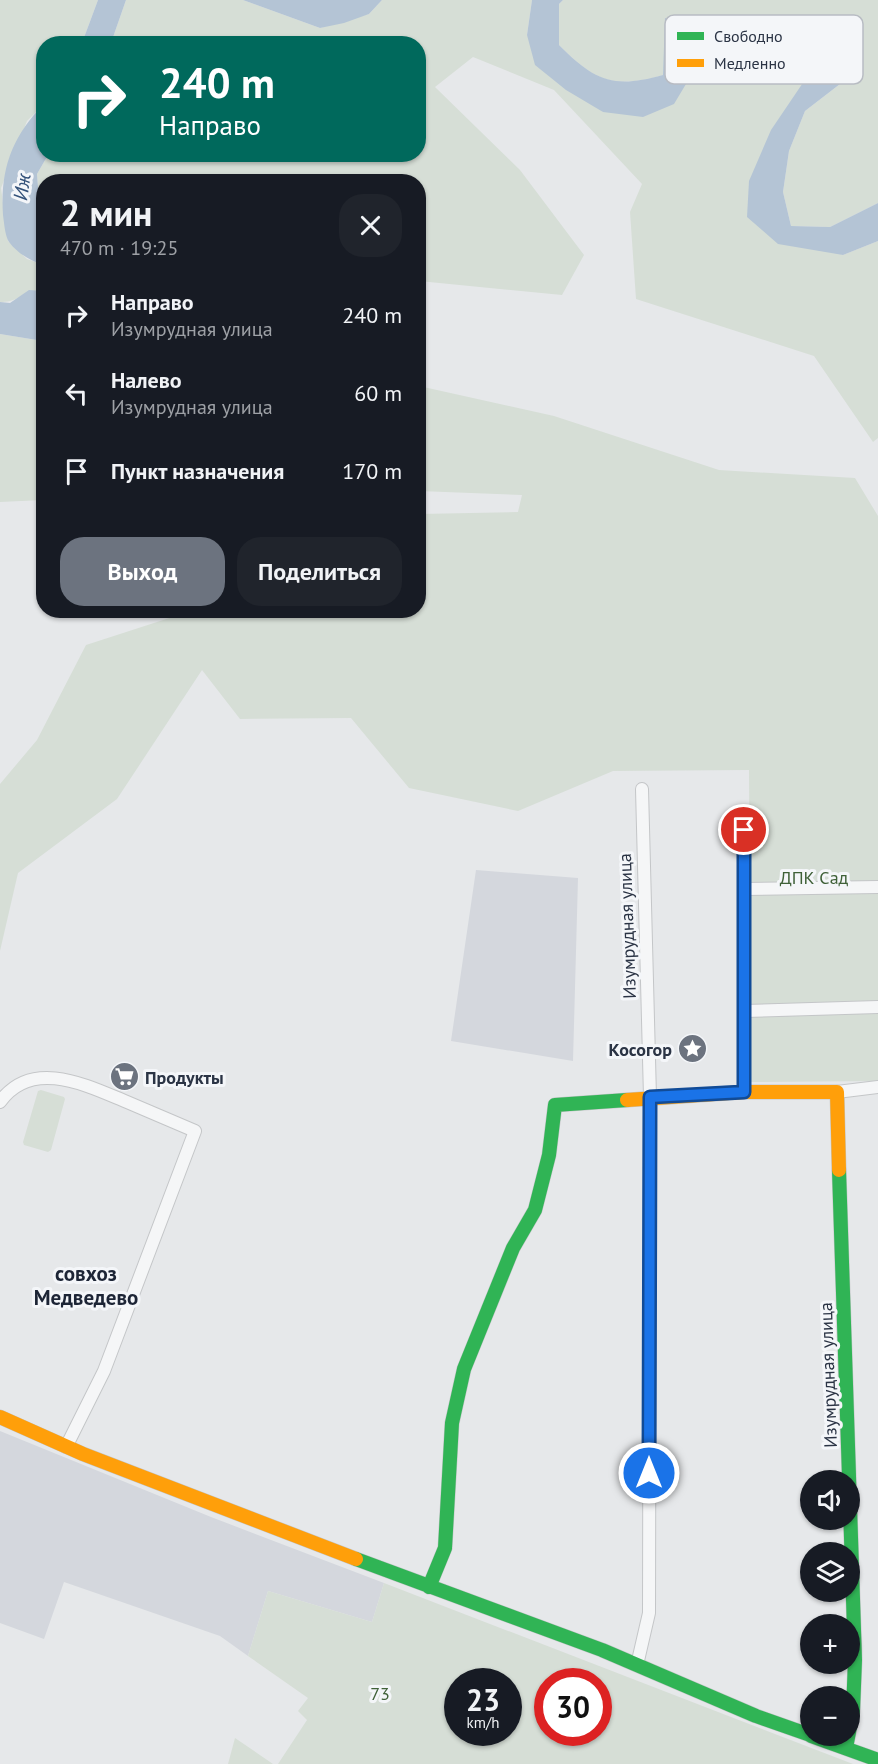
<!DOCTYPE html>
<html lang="ru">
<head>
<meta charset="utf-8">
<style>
	body { margin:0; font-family:"PT Sans",sans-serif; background:#20242c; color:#f1f3f6; height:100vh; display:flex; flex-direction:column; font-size:22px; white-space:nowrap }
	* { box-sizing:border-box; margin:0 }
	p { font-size:20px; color:#9ea1a6 }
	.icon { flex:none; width:33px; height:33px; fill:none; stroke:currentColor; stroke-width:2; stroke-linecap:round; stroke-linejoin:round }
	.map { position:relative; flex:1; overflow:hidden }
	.side { position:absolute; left:36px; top:174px; width:390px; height:444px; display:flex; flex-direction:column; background:#171b24; border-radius:24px; box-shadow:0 2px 4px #0004 }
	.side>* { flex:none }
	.top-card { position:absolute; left:36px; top:36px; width:390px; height:126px; border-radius:24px; box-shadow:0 2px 4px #0004; background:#00695c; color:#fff; overflow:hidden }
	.tools { position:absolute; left:800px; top:1470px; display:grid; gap:12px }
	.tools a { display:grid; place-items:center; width:60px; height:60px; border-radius:50%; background:#171b24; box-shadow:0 2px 4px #0004; font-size:30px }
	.speed { position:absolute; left:444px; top:1668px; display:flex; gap:12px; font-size:30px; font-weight:700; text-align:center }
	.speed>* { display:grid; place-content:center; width:78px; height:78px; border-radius:50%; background:#171b24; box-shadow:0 2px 4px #0004; line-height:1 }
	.speed small { font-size:15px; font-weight:400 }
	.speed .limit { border:9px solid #d22; background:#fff; color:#111 }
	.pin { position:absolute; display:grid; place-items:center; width:51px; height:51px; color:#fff; margin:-26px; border:3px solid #fff; border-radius:50%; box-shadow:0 2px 6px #0007 }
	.me { position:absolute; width:66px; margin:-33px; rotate:0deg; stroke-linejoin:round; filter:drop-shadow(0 0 4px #0008) }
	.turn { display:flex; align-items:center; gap:21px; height:126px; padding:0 24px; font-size:27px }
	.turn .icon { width:78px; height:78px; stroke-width:2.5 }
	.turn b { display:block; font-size:42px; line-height:51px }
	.round { display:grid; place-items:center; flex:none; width:63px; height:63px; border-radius:24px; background:#20242c }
	.summary { display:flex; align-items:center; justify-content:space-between; height:102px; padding:0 24px }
	h1 { font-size:36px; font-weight:700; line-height:45px }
	.action { display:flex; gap:12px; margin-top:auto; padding:12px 24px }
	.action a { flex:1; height:69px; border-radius:24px; background:#6c737f; color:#fff; font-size:24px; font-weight:700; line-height:69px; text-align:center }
	.action a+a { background:#20242c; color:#f1f3f6 }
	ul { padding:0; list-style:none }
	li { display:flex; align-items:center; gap:18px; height:78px; padding:0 24px }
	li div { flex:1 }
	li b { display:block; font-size:22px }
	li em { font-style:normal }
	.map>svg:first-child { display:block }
</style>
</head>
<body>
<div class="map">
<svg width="878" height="1764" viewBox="0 0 878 1764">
	<rect width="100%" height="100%" fill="#e6e8ea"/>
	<!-- built -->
	<path fill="#d4d7dd" d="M476,870L578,878L573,1061L451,1041Z
		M0,1431L211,1517L384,1583L372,1622L268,1591L248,1656L220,1636L64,1582L44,1639L0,1623Z"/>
	<!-- green -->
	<path fill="#d6ded6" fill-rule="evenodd" d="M0,0H98L82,43L44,44L43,105L27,121L1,188L8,241L27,259L44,265L43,291C24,289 19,303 0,302Z
		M126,0H243L320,28L369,14L382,0H532L527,35L603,112L664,75C612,89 596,82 559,45V4L563,0H878V203L830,227L791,226L783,192L789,151L805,111L840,84L815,66L747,216L843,255L878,241V438L873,442L814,356L636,299L630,212L642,184L554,90L473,57L435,87L520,170L584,255L562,295L419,281L418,182H44L43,220L40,214L37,174L48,155L418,154V44L111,43Z
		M0,334L43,341V500L0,502Z
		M419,386L554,416L719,470L855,478L878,516V1081L751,1082L749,770L613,771L518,811L409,788L351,718L240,719L202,670L117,799L18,873L0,951V784L37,740L86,645L191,611L418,610L419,514L518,512L522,495L419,491Z
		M41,1090L64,1097L65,1099L51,1150L48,1152L24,1145L23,1142L38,1091Z
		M384,1583L853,1764H278L307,1720L298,1711L308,1698L248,1656L268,1591L372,1622ZM458,1682H508V1732H458ZM548,1682H598V1732H548Z
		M235,1738L273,1764H228Z"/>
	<!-- water -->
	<path fill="#b4c4d5" d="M98,0H126L111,43H82Z
		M243,0H382L369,14L344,23L320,28Z
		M532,0H563L559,4V45C595,81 613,89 663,75L665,18L705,30L695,69L674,104L643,117L603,112L566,90L535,65L527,35Z
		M815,65L840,84L805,111L789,151L783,192L791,226L830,227L878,203V241L843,255L778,244L747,217L749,181L771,130Z
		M43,105L44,154L48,155L37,174L40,214L43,220V265C30,260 18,254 9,242C5,236 4,222 3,215C0,169 12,137 43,105Z
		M29,290L43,291V341L0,334V302L10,303Z"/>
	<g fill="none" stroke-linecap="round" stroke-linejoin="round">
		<defs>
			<path id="street" d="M744,830V1092
				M744,889L878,887
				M745,1011L878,1007
				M837,1092L878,1087
				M0,1102C32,1057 88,1086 127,1102C150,1112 172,1121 195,1131L104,1371L66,1447
				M637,1665L649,1613L650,1097L642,789"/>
			<path id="fast" d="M839,1170L855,1660L853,1711L846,1748
				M356,1559L602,1650L756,1716L810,1735
				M429,1587L445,1548L452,1423L464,1369L513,1248L535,1210L549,1155L555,1105L627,1100
				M811,1736L878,1760"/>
			<path id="slow" d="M627,1100L744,1092H837L839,1170
				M0,1417L83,1454L356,1559"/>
		</defs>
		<!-- street casing -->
		<use href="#street" stroke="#c4c6c8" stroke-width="14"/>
		<!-- fast casing -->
		<use href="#fast" stroke="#c4c6c8" stroke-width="15"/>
		<!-- slow casing -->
		<use href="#slow" stroke="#c4c6c8" stroke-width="15"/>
		<!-- street -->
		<use href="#street" stroke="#f5f6f7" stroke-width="12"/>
		<!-- fast -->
		<use href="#fast" stroke="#30b455" stroke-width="14"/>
		<!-- slow -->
		<use href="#slow" stroke="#ff9f0a" stroke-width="14"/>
	</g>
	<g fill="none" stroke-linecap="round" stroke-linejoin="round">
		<defs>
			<path id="route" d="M649,1473L650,1097L744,1092V830"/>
		</defs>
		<!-- route casing -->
		<use href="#route" stroke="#114b97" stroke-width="15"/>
		<!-- route -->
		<use href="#route" stroke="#1a73e8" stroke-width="10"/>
	</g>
	<!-- icons -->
	<defs>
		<symbol id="sight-disc" viewBox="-11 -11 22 22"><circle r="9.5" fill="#6c737f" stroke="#f4f6f9"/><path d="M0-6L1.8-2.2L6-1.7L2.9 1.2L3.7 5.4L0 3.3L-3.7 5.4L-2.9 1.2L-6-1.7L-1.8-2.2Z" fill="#fff"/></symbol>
		<symbol id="supermarket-disc" viewBox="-11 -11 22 22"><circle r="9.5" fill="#6c737f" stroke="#f4f6f9"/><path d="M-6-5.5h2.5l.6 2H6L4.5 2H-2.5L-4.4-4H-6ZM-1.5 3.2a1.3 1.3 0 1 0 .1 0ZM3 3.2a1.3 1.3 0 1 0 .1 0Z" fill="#fff"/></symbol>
	</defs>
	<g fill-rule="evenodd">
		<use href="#sight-disc" x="676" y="1032" width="33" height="33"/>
		<use href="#supermarket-disc" x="108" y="1060" width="33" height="33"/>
	</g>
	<g text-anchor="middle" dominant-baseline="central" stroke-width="6" stroke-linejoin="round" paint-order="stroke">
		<!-- park labels -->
		<g font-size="18" fill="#3f6138" stroke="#f4f6f9">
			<text x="814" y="877">ДПК Сад</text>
			<text x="380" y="1693">73</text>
		</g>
		<!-- street labels -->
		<g font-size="18" fill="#2b3445" stroke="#f4f6f9">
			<text transform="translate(627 926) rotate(-92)">Изумрудная улица</text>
			<text transform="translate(828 1375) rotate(-92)">Изумрудная улица</text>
		</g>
		<!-- poi labels -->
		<g font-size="18" font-weight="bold" fill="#2b3445" stroke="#f4f6f9" text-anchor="end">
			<text x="672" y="1049">Косогор</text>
			<text x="145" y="1077" text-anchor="start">Продукты</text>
		</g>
		<!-- water labels -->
		<g font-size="20" font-style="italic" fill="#34527a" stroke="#f4f6f9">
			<text transform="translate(22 187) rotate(-82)">Иж</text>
		</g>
		<!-- quarter labels -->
		<g font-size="21" font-weight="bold" fill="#1d2536" stroke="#f4f6f9">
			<text x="86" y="1273">совхоз<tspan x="86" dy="24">Медведево</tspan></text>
		</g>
	</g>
	<!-- legend -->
	<rect x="665" y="15" width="198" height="69" rx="9" fill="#f4f6f9" stroke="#b8bcc3" stroke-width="1.5"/>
	<rect x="677" y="32" width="27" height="8" fill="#30b455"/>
	<rect x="677" y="59" width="27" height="8" fill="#ff9f0a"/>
	<g font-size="16" fill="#2b3445">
		<text x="714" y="42">Свободно</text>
		<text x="714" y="69">Медленно</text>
	</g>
</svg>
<div class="tools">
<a><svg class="icon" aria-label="sound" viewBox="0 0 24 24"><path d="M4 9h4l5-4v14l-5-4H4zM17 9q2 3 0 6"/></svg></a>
<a><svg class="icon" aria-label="layers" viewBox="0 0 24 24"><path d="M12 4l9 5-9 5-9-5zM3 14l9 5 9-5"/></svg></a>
<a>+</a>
<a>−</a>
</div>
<div class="speed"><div>23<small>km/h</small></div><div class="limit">30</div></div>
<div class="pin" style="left:744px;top:830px;background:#d93025"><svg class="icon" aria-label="arrive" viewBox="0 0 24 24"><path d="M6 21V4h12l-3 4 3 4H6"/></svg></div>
<svg class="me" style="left:649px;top:1473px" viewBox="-20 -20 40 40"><circle r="17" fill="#1a73e8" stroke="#fff" stroke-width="3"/><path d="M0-11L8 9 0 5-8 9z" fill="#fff"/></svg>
<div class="top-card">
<div class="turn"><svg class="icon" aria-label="right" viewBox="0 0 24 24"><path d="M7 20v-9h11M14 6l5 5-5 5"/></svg><div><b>240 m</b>Направо</div></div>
</div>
<section class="side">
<div class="summary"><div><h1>2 мин</h1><p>470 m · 19:25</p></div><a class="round"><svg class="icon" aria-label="close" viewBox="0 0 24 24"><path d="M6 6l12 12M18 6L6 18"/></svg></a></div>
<ul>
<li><svg class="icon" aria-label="right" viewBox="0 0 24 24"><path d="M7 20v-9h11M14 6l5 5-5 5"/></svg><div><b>Направо</b><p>Изумрудная улица</p></div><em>240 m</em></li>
<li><svg class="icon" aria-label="left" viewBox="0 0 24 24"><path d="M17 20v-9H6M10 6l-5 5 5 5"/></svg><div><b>Налево</b><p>Изумрудная улица</p></div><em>60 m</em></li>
<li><svg class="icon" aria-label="arrive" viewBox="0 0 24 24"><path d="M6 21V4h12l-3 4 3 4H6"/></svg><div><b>Пункт назначения</b></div><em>170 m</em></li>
</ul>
<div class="action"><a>Выход</a><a>Поделиться</a></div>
</section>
</div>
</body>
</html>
